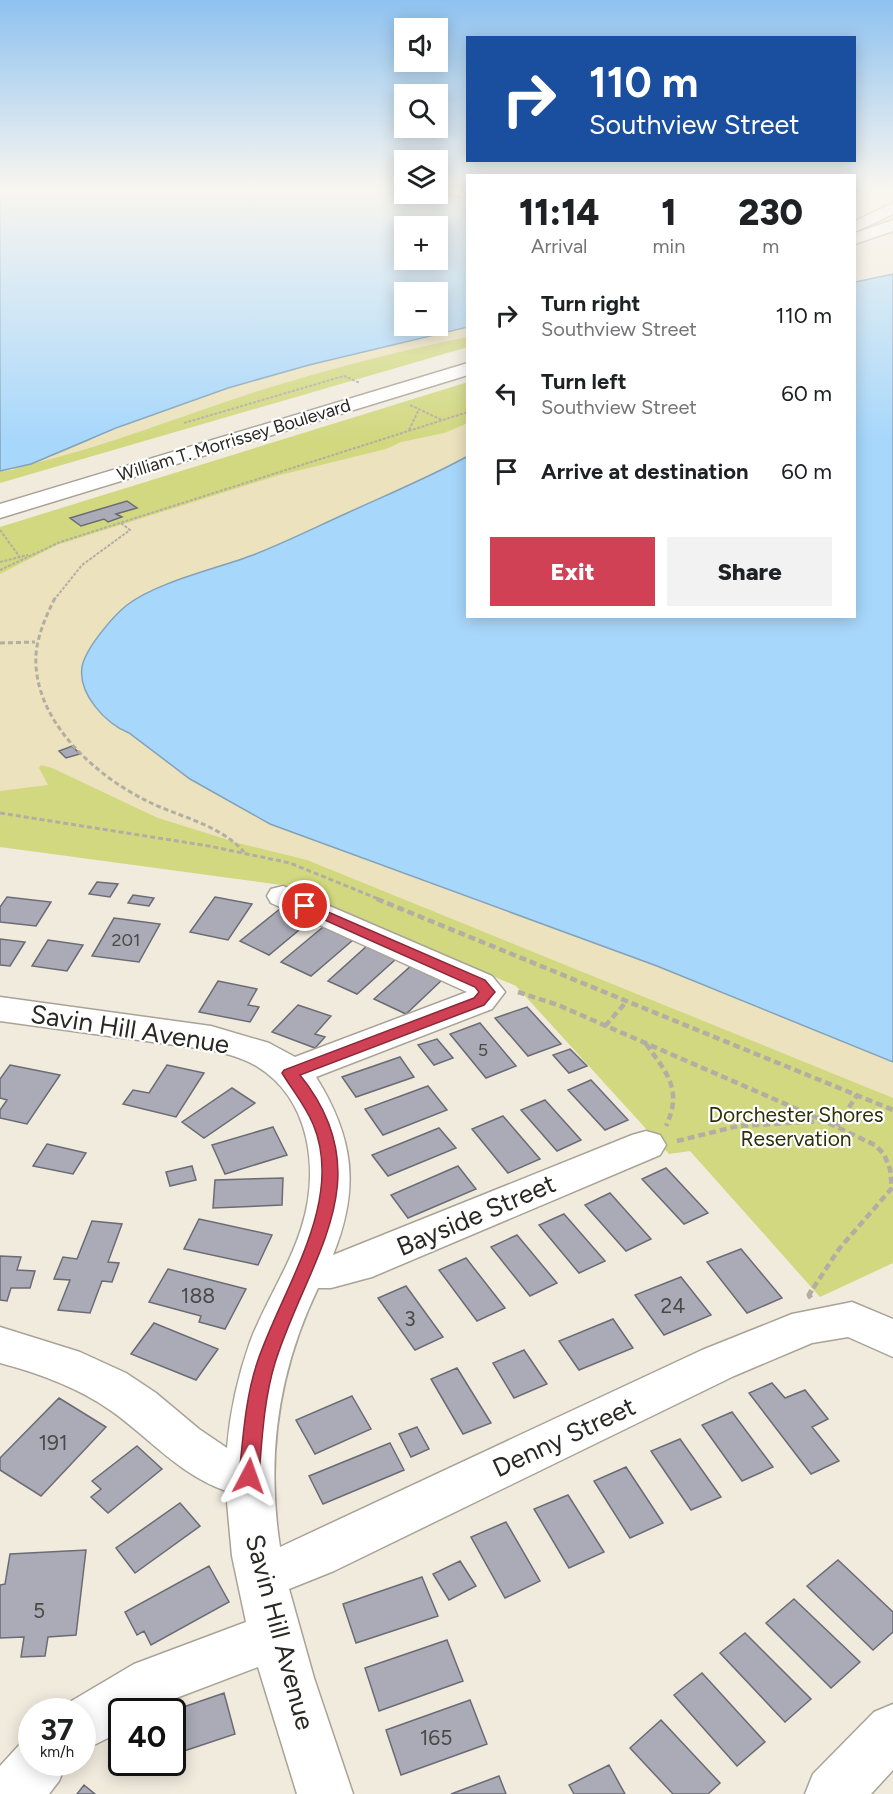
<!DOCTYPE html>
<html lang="en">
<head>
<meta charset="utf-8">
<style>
	body { margin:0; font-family:Figtree,sans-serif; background:#f2f2f2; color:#202124; height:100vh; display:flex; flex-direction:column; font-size:22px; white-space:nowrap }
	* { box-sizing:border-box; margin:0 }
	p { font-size:20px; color:#757577 }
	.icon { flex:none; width:33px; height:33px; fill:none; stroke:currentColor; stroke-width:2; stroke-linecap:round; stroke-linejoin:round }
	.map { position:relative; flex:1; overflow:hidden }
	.details { position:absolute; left:466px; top:174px; width:390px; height:444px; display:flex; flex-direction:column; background:#fff; border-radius:0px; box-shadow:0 3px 15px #0003 }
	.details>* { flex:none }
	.top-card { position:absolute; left:466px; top:36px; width:390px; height:126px; border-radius:0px; box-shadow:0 3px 15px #0003; background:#1a4fa0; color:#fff; overflow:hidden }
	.fabs { position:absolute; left:394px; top:18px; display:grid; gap:12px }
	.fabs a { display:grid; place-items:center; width:54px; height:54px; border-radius:0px; background:#fff; box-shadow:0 3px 15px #0003; font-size:30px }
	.speed { position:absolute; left:18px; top:1698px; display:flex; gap:12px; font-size:30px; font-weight:700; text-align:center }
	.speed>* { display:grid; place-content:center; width:78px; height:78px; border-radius:50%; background:#fff; box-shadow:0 3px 15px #0003; line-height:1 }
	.speed small { font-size:15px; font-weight:400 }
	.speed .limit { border:3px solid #111; border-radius:9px; background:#fff; color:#111 }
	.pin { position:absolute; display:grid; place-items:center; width:51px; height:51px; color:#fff; margin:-26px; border:3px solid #fff; border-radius:50%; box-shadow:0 2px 6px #0007 }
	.me { position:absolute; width:66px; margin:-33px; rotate:4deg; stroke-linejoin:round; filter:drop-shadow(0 0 4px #0008) }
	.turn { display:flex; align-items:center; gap:21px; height:126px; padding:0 24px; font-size:27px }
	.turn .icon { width:78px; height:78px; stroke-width:2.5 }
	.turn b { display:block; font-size:42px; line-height:51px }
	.eta { display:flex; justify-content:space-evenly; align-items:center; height:102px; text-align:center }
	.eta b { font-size:36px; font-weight:800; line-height:42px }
	.primary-button { display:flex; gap:12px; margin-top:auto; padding:12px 24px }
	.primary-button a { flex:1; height:69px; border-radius:0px; background:#d14156; color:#fff; font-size:24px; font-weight:800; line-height:69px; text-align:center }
	.primary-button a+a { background:#f2f2f2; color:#202124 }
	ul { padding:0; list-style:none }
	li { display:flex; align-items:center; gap:18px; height:78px; padding:0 24px }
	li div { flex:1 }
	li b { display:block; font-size:22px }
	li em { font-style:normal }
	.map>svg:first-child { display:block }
</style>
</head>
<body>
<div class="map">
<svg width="893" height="1794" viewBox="0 0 893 1794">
	<rect width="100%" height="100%" fill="#f1ebde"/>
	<!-- green -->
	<path fill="#d1d87f" d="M468,327V347L0,483V471L12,470L80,443Z
		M468,382V486L302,836L893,1062V1263L820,1297L690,1151L669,1154L516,986L281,885L0,847V527Z"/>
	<!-- sand -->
	<path fill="#ece2bd" d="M468,327V337C396,351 322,371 252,393C178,417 107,446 31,464C77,447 121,426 168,409C265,374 366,348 468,327Z
		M468,423V456C400,493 328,523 257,553C216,571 168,579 130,603C114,613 104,629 94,644L117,728L129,733L190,779L270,823L657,966L893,1062V1098L307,860L238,843L158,818L52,768L41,765L39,768L48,785L0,791V574L57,545L82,537L276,476L386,449L401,442L444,433Z"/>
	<!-- water -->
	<path fill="#a7d7fb" stroke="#82a2ba" stroke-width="1.5" fill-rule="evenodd" d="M0,188H405V194H438V191L468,199V327L309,365L228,388L116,428L31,464L0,471ZM405,226H438V260H405ZM405,292H438V326H405Z
		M893,274V1062L657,966L270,824L190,779L129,733C105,723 78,694 82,667C85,649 113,616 127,605C157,582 216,569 253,555C284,543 314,528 345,514C386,495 428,478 468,456V616H855V282Z"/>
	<!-- building -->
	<path fill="#ababb7" stroke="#6b6b76" stroke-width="1.5" d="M127,501L137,508L116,514L122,517L108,522L104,519L81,526L70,518Z
		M72,746L80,754L66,758L59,751Z
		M97,882L118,884L110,897L89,894Z
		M133,895L154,898L149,906L128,903Z
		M7,897L51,902L36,926L0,922V907Z
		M215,897L252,904L228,940L190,932Z
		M281,908L310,921L269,955L240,941Z
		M114,918L160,924L139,962L92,956Z
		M323,927L353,940L311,976L281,962Z
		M0,939L25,942L10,966L0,965Z
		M48,940L83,945L67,971L32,966Z
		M367,946L396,959L357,994L328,981Z
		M412,965L443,979L406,1014L374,999Z
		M218,981L257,989L248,1005L259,1007L250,1022L199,1012Z
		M298,1005L331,1016L315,1034L325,1037L315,1048L272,1032Z
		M527,1007L561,1044L528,1056L495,1018Z
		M480,1023L516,1066L486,1078L450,1034Z
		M437,1039L453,1058L434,1065L418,1045Z
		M570,1049L587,1066L569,1073L553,1055Z
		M400,1057L414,1077L356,1097L342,1077Z
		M10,1065L60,1075L27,1124L0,1118V1110L7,1100L0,1098V1079Z
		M167,1065L204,1073L176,1117L123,1104L133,1090L149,1093Z
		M591,1080L628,1120L605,1130L568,1090Z
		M428,1086L447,1110L383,1135L365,1109Z
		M232,1088L255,1103L204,1138L182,1122Z
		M545,1100L581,1140L557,1151L521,1110Z
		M503,1116L540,1159L508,1173L472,1129Z
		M273,1127L287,1155L225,1174L212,1145Z
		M439,1128L456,1148L388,1176L372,1155Z
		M47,1144L86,1153L73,1174L33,1166Z
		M192,1166L196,1180L170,1186L166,1172Z
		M458,1166L476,1189L408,1218L391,1195Z
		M666,1168L708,1213L684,1224L642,1179Z
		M283,1178L282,1205L213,1208L215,1180Z
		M610,1193L651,1239L626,1251L585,1205Z
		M564,1214L605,1261L579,1273L539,1225Z
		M199,1219L272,1235L258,1265L184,1249Z
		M92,1221L122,1224L108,1262L119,1263L112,1282L102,1281L90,1313L58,1310L70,1280L54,1279L63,1257L77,1259Z
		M517,1235L557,1283L530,1296L491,1247Z
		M741,1249L782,1298L747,1313L707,1262Z
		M0,1256L21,1257L17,1270L35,1271L30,1288H11L7,1301L0,1300Z
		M466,1258L505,1308L477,1321L439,1270Z
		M168,1269L246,1289L225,1329L199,1322L201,1316L149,1302Z
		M681,1277L711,1315L664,1335L635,1295Z
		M406,1286L443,1337L415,1350L378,1298Z
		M613,1319L633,1348L579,1370L559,1341Z
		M154,1323L218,1349L196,1380L131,1354Z
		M524,1350L547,1384L514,1398L493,1363Z
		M457,1368L491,1423L463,1434L431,1379Z
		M772,1383L785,1398L805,1390L828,1419L812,1427L839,1461L811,1474L749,1393Z
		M352,1396L371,1429L315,1454L296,1420Z
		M59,1398L106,1427L41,1496L0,1470V1458Z
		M732,1412L773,1467L742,1481L702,1425Z
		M417,1427L429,1449L411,1457L399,1434Z
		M680,1439L721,1497L691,1510L651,1451Z
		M390,1443L404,1470L323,1504L309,1476Z
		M137,1446L162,1469L108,1513L91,1497L101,1489L92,1481Z
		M626,1467L663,1523L630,1538L594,1481Z
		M568,1495L604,1552L569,1568L534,1509Z
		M180,1503L200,1526L135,1573L116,1548Z
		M506,1522L540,1581L505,1598L471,1537Z
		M86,1550L76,1635L48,1637L45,1656L21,1657L24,1637L0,1638V1585L5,1584L10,1554Z
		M838,1560L893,1612V1632L873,1650L807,1586Z
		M460,1561L476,1586L449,1600L433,1574Z
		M209,1566L229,1602L151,1645L144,1631L137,1635L125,1612Z
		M422,1577L438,1616L356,1643L343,1604Z
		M794,1599L860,1662L831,1688L766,1623Z
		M745,1633L811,1699L785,1722L720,1653Z
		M447,1640L463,1681L379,1711L365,1668Z
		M702,1673L765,1742L737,1766L674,1695Z
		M224,1693L235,1734L178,1753L172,1729V1712H169Z
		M470,1700L487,1744L401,1775L386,1730Z
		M661,1720L720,1783L708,1794H673L630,1748Z
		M609,1765L625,1794H574L569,1785Z
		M499,1776L506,1794H451Z
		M84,1785L95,1794H77Z"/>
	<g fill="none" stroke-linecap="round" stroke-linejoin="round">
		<defs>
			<path id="minor" d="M283,886L492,976L505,992L492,1009L316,1077C354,1138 360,1188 333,1255L632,1135L646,1131L660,1135L666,1145L660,1155L372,1277L331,1288H318C278,1371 266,1456 280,1547L702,1350L792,1314L852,1302L893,1319V1357L848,1337L812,1343L734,1376L334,1571L289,1589L314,1678L353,1794H297L258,1667L171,1700L153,1712H122V1731L82,1751V1712H61L63,1706L134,1664L246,1622L232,1556L226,1491C178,1474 150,1438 110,1410C77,1387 38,1373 0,1363V1327L80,1352L126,1373L156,1393L199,1429L227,1448C230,1412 238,1376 250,1342C265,1302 290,1266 302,1226C319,1171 311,1100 258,1067C244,1058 227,1054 211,1050L0,1021V997L211,1026L269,1043L295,1057L467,992L271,903L267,896L271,889Z
				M893,1704V1770L871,1794H805L813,1774L874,1712Z
				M32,1738V1762H67L59,1781L49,1794H0V1766L21,1743Z"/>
			<path id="major" d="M893,220V231L855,244V233Z
				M468,363V375L0,518V504Z"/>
			<path id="highway" d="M893,203V214L855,232V221Z"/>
		</defs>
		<!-- minor casing -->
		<use href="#minor" stroke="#a9a397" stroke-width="3"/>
		<!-- major casing -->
		<use href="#major" stroke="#a9a397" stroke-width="3"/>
		<!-- highway casing -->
		<use href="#highway" stroke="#a9a397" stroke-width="3"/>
		<!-- path-far3 -->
		<path stroke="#b3aea4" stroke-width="2" stroke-dasharray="3 1.5" stroke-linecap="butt" d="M855,192L864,188
			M410,405L442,420
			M184,423L344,376L360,383
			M409,430L419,409
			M0,530L19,556
			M0,562L28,555
			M0,570L60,542L468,412
			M54,600L82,565L130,530L121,523"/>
		<!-- path-far2 -->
		<path stroke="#b3aea4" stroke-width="3" stroke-dasharray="5 3" stroke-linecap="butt" d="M55,598C46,616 38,634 36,654C32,719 94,775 147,801C179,817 219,824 244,852
			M0,643L35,642
			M0,813L209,846L290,863L381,900"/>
		<!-- path-far1 -->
		<path stroke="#b3aea4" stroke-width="4.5" stroke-dasharray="7 4" stroke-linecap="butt" d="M377,899L893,1110
			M518,992L558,1005L820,1119
			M605,1026L627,1001
			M646,1044C667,1073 683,1090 666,1126
			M837,1126L857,1095
			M677,1141L738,1126L824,1121L875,1145L884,1154L890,1169L892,1188L839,1249L812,1290"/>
		<!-- path -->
		<path stroke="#b3aea4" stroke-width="5" stroke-dasharray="9 4.5" stroke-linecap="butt" d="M811,1298L809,1295L813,1288"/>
		<!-- minor -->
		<use href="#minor" fill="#fff" fill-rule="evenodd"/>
		<!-- major -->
		<use href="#major" fill="#fff" fill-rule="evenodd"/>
		<!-- highway -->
		<use href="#highway" fill="#fff" fill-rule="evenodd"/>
	</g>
	<!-- sky -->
	<linearGradient id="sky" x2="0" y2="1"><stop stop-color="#8ec2f0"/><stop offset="0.43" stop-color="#f9f6f0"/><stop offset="1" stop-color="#f9f6f0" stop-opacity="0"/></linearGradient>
	<rect width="893" height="440" fill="url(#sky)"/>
	<!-- route -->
	<path fill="#d14156" stroke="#882a38" stroke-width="1.5" d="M305,902L485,980L495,992L484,1005L300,1075C384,1179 307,1260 275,1363C264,1399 262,1439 259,1476L256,1482L249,1485L242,1482L239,1476C243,1439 245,1399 257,1363C281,1290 346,1202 313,1124C305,1105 293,1091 282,1073L284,1070L474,998L479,992L475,987L300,909V903Z"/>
	<g text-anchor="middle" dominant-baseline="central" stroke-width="4.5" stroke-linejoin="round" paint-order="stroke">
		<!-- far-street labels -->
		<g font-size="18" fill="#2a2823" stroke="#fff">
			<text transform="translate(234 440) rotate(-17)">William T. Morrissey Boulevard</text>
		</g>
		<!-- number labels -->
		<g font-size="18" fill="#4a4948">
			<text x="126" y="940">201</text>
			<text x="483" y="1050">5</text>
		</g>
		<!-- park labels -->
		<g font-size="21" fill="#2d3006" stroke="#fff">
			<text x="796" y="1114">Dorchester Shores<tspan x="796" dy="24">Reservation</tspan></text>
		</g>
		<!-- near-number labels -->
		<g font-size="21" fill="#4a4948">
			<text x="198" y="1295">188</text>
			<text x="673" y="1305">24</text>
			<text x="410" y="1318">3</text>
			<text x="53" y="1442">191</text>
			<text x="39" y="1610">5</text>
			<text x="436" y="1737">165</text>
		</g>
		<!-- near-street labels -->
		<g font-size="26" fill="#2a2823" stroke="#fff">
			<text transform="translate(130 1029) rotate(9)">Savin Hill Avenue</text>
			<text transform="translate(476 1215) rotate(-23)">Bayside Street</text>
			<text transform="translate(564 1437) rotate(-25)">Denny Street</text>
			<text transform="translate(280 1632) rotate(75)">Savin Hill Avenue</text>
		</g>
	</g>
</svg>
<div class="fabs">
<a><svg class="icon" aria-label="sound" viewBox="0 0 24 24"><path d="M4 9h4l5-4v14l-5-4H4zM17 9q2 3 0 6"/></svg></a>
<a><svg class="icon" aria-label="search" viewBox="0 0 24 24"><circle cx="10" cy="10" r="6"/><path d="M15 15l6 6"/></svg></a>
<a><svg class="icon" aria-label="layers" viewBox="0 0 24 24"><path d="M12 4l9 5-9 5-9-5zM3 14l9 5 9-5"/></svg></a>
<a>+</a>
<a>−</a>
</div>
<div class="speed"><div>37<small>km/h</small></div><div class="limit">40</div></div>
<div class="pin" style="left:305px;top:906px;background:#d93025"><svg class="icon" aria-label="arrive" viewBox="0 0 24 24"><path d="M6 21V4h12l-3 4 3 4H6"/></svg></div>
<svg class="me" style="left:249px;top:1476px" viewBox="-20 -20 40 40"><path d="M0-17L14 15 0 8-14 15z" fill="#d14156" stroke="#fff" stroke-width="4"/></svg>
<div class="top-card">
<div class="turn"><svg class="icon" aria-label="right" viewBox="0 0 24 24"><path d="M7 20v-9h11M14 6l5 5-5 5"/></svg><div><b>110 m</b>Southview Street</div></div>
</div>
<section class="details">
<div class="eta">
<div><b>11:14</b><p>Arrival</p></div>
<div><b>1</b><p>min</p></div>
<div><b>230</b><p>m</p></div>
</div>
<ul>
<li><svg class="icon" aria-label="right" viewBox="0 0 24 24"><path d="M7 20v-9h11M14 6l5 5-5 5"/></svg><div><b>Turn right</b><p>Southview Street</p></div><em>110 m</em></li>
<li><svg class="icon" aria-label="left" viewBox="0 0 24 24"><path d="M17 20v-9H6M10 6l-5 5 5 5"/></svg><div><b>Turn left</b><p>Southview Street</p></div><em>60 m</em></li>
<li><svg class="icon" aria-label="arrive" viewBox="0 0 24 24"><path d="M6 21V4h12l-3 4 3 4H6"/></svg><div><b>Arrive at destination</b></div><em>60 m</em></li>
</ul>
<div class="primary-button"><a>Exit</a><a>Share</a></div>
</section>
</div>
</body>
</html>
